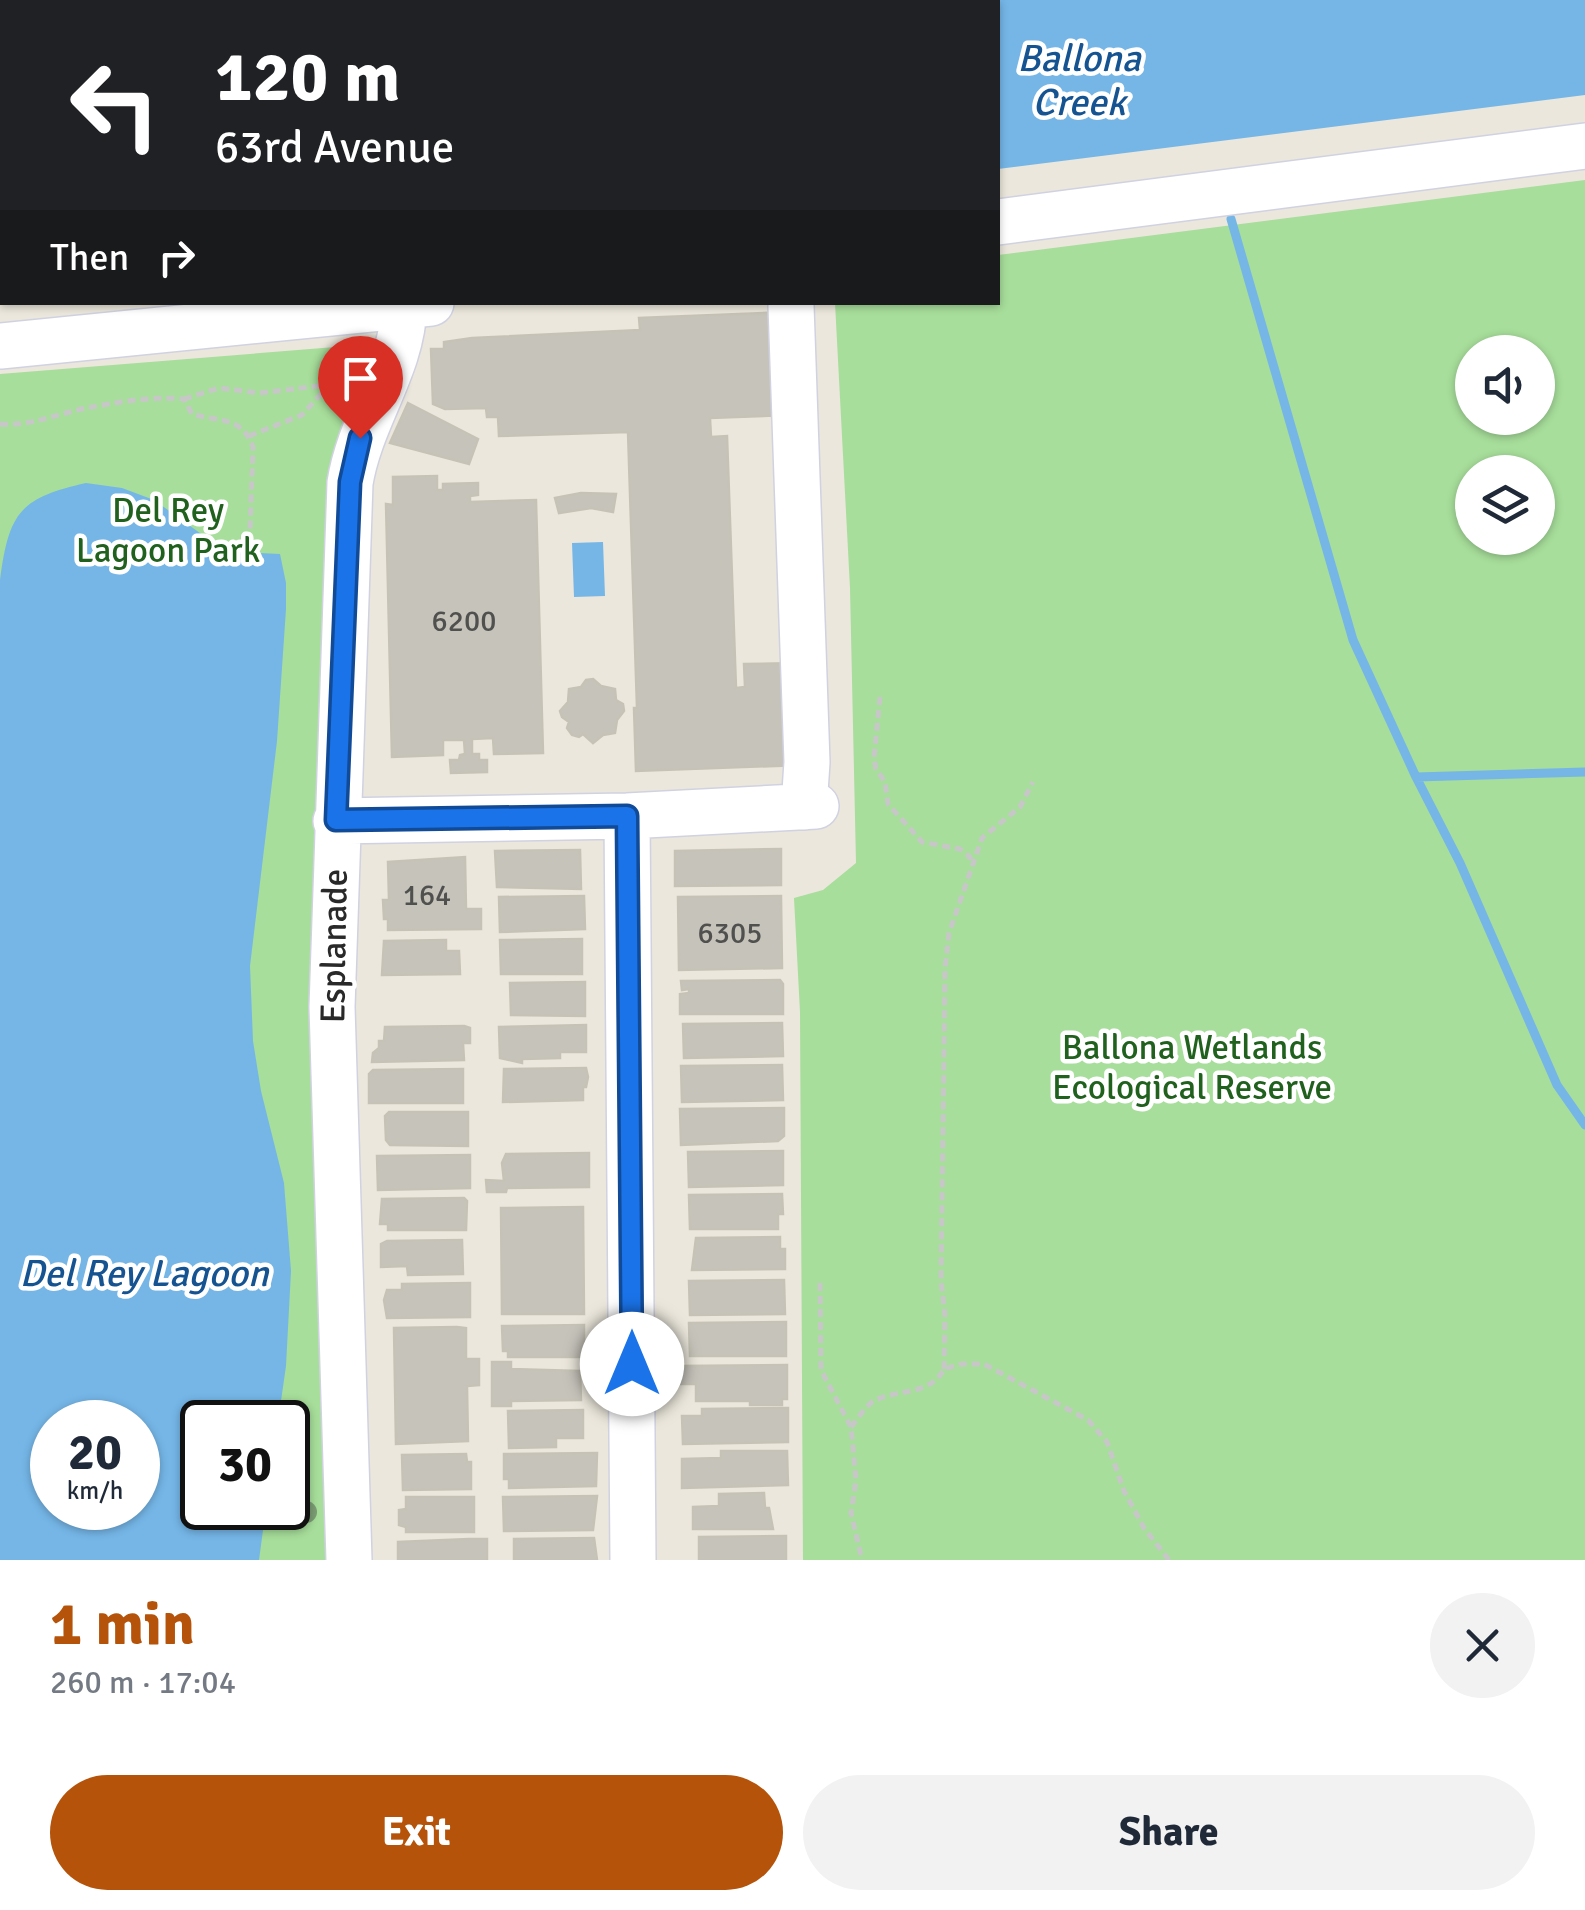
<!DOCTYPE html>
<html lang="en">
<head>
<meta charset="utf-8">
<style>
	body { margin:0; font-family:Signika,sans-serif; background:#f2f2f3; color:#1f2937; height:100vh; display:flex; flex-direction:column; font-size:38px; white-space:nowrap }
	* { box-sizing:border-box; margin:0 }
	p { font-size:32px; color:#747a83 }
	.icon { flex:none; width:55px; height:55px; fill:none; stroke:currentColor; stroke-width:2; stroke-linecap:round; stroke-linejoin:round }
	.map { position:relative; height:1560px; overflow:hidden }
	.details { display:flex; flex-direction:column; background:#fff; flex:1 }
	.details>* { flex:none }
	.guide { position:absolute; left:0px; top:0px; width:1000px; height:305px; box-shadow:0 2px 8px #0004; background:#202124; color:#fff; overflow:hidden }
	.tools { position:absolute; left:1455px; top:335px; display:grid; gap:20px }
	.tools a { display:grid; place-items:center; width:100px; height:100px; border-radius:50%; background:#fff; box-shadow:0 2px 8px #0004; font-size:50px }
	.speed { position:absolute; left:30px; top:1400px; display:flex; gap:20px; font-size:50px; font-weight:700; text-align:center }
	.speed>* { display:grid; place-content:center; width:130px; height:130px; border-radius:50%; background:#fff; box-shadow:0 2px 8px #0004; line-height:1 }
	.speed small { font-size:25px; font-weight:400 }
	.speed .limit { border:5px solid #111; border-radius:15px; background:#fff; color:#111 }
	.pin { position:absolute; display:grid; place-items:center; width:85px; height:85px; color:#fff; margin:-102px -42px; border-radius:50% 50% 50% 0; rotate:-45deg; box-shadow:0 0 10px #0007 }
	.pin .icon { rotate:45deg }
	.me { position:absolute; width:110px; margin:-55px; rotate:0deg; stroke-linejoin:round; filter:drop-shadow(0 0 8px #0008) }
	.turn { display:flex; align-items:center; gap:35px; height:210px; padding:0 50px; font-size:45px }
	.turn .icon { width:130px; height:130px; stroke-width:2.5 }
	.turn b { display:block; font-size:70px; line-height:85px }
	.then { display:flex; align-items:center; height:95px; padding:0 50px; background:#0003; gap:20px; font-size:38px }
	.round { display:grid; place-items:center; flex:none; width:105px; height:105px; border-radius:52px; background:#f2f2f3 }
	.overview { display:flex; align-items:center; justify-content:space-between; height:170px; padding:0 50px }
	h1 { font-size:60px; font-weight:700; line-height:75px; color:#b45309 }
	.button { display:flex; gap:20px; margin-top:auto; padding:20px 50px }
	.button a { flex:1; height:115px; border-radius:60px; background:#b45309; color:#fff; font-size:40px; font-weight:700; line-height:115px; text-align:center }
	.button a+a { background:#f2f2f3; color:#1f2937 }
	.map>svg:first-child { display:block }
</style>
</head>
<body>
<div class="map">
<svg width="1585" height="1560" viewBox="0 0 1585 1560">
	<rect width="100%" height="100%" fill="#ebe7dc"/>
	<!-- green -->
	<path fill="#a7de9b" fill-rule="evenodd" d="M1585,180V1560H803L800,1012L794,898L823,890L856,863L850,588L835,303L998,302V255ZM1472,352H1538V418H1472ZM1472,472H1538V538H1472Z
		M385,343L350,422L328,1560H0V374ZM52,1422H138V1508H52ZM202,1422H288V1508H202Z"/>
	<!-- water -->
	<path fill="#75b6e7" fill-rule="evenodd" d="M0,0H1585V95L998,169V2H2L0,262Z
		M86,483L122,488L154,500L218,546L235,552L280,554L286,583V609L277,741L250,966L253,1041L261,1091L284,1183L291,1271L286,1366L278,1422H202V1508H266L259,1560H0V580C9,512 20,498 86,483ZM52,1422H138V1508H52Z
		M603,542L605,596L574,597L572,543Z"/>
	<g fill="none" stroke-linecap="round" stroke-linejoin="round">
		<!-- stream -->
		<path stroke="#75b6e7" stroke-width="9" d="M1231,219L1353,640L1416,777L1460,863L1557,1085L1585,1125
			M1416,777L1585,772"/>
	</g>
	<!-- building -->
	<path fill="#c6c3bb" stroke="#c6c3b6" stroke-width="2.5" d="M786,312L789,415L710,418L711,437L727,436L736,688L745,687L744,664L799,663L802,765L636,771L634,708H637L628,432L499,436L498,417H487L486,408L445,409L433,404L431,349H444V342L472,338L640,330L639,318Z
		M408,403L478,439L469,464L390,443Z
		M437,476V490H443V484L478,483V495L470,496V502L536,500L543,753L494,754L493,738L472,739V754H479V760H487V772L451,773L450,760H459L460,755L465,754L464,740H443V755L392,757L386,504L393,505V477Z
		M581,493L616,494L613,512L591,508L559,513L555,498Z
		M593,679L601,686L615,689L616,700L623,704L624,711L617,720L615,733L603,735L593,743L583,734L579,737L572,735L567,728L569,722L562,717L560,711L568,702L569,689L581,687L586,680Z
		M781,849V885L675,886V851Z
		M580,850L581,889L497,887L495,851Z
		M465,857L466,909H481V929L388,930V919H384L383,900H389L388,862Z
		M584,896L585,929L500,932L499,897Z
		M781,896L782,968L679,970L678,897Z
		M582,939V974H501L500,940Z
		M446,940V951H459L460,974L382,975L384,941Z
		M780,980L783,984V1014H680V994L689,993V989L682,990L681,981Z
		M585,982V1016L511,1015L510,983Z
		M782,1023L783,1056L684,1058L683,1024Z
		M586,1025V1052H560V1058L522,1059V1063L500,1058L499,1027Z
		M464,1026L470,1028V1043H463L464,1060L372,1062L373,1053L379,1048V1041H384L385,1027Z
		M782,1065L783,1100L682,1102L681,1066Z
		M586,1068L588,1077L586,1087H583V1100L503,1102L504,1069Z
		M463,1069V1103H369V1074L373,1070Z
		M784,1108V1136L778,1141L681,1145L680,1109Z
		M389,1112H468V1146L390,1145L386,1140L385,1116Z
		M783,1151V1185L689,1187L688,1152Z
		M589,1153V1187L507,1188L506,1192H487L486,1180L504,1181L502,1163L506,1154Z
		M470,1155V1188L378,1190L377,1156Z
		M782,1194L783,1214H778V1229H690L689,1195Z
		M464,1198L467,1201L466,1230H388V1224H380L382,1199Z
		M583,1207L584,1314H502L501,1208Z
		M780,1237V1249H785V1269L692,1270L696,1238Z
		M462,1240L463,1274L408,1275L407,1266L381,1267V1244L387,1241Z
		M784,1280L785,1314L690,1315L689,1281Z
		M470,1283V1317L387,1318L384,1300L387,1290H402V1284Z
		M786,1322V1356H690L689,1323Z
		M584,1325V1355L580,1357H508V1351H503L502,1326Z
		M457,1327L466,1328V1359H479V1385L467,1386L468,1441L396,1444L394,1328Z
		M492,1362H511V1369L580,1371L581,1400L511,1401V1406H492Z
		M787,1365V1399H782V1405H750V1401H696V1384H678V1366Z
		M788,1408V1442L683,1444L682,1416H702V1409Z
		M583,1410V1438H556V1447L509,1448L508,1411Z
		M721,1451H787L788,1485L682,1488V1459L721,1458Z
		M597,1453L596,1486L509,1488V1479H504V1454Z
		M466,1454L467,1462H471V1489L403,1490L402,1455Z
		M764,1493L765,1508H769L773,1529H693V1507L719,1506V1494Z
		M597,1496L593,1530L504,1531L503,1497Z
		M406,1497H474V1532H406V1527L399,1525V1510L406,1509Z
		M786,1536V1560H699V1537Z
		M594,1538L597,1560H514V1539Z
		M469,1539H487V1560H398V1542Z"/>
	<g fill="none" stroke-linecap="round" stroke-linejoin="round">
		<defs>
			<path id="minor" d="M998,222L1585,146
				M791,306L807,762L804,807
				M0,346L431,303
				M627,816L633,1560
				M336,821L627,816L816,806
				M349,1560L332,1007L350,483C360,420 403,367 404,306"/>
		</defs>
		<!-- minor casing -->
		<use href="#minor" stroke="#d1d2e1" stroke-width="48"/>
		<!-- path -->
		<path stroke="#c7c7c7" stroke-width="5" stroke-dasharray="8 5" stroke-linecap="butt" d="M184,399L219,388L260,393L343,383
			M0,424C34,426 55,414 87,408C117,402 153,396 184,399L192,414C219,422 242,416 253,447L250,530
			M249,436L302,415L329,385
			M880,697L874,758L876,769L885,782L888,804L922,842L960,849L970,857V863
			M820,1283L821,1370L851,1427L856,1480L851,1513L862,1560
			M944,1369L945,1315L941,1281L945,969L949,933L982,838L1020,807L1033,782
			M851,1427C858,1419 864,1408 872,1402C895,1388 930,1397 944,1369L962,1364H984L1088,1420L1107,1442L1124,1491L1144,1528L1169,1560"/>
		<!-- minor -->
		<use href="#minor" stroke="#fff" stroke-width="45"/>
	</g>
	<!-- trees -->
	<circle fill="#7c9d74" cx="306" cy="1512" r="11"/>
	<g fill="none" stroke-linecap="round" stroke-linejoin="round">
		<defs>
			<path id="route" d="M360,438L350,482L336,820L627,816L632,1364"/>
		</defs>
		<!-- route casing -->
		<use href="#route" stroke="#114b97" stroke-width="25"/>
		<!-- route -->
		<use href="#route" stroke="#1a73e8" stroke-width="18"/>
	</g>
	<g text-anchor="middle" dominant-baseline="central" stroke-width="9" stroke-linejoin="round" paint-order="stroke">
		<!-- number labels -->
		<g font-size="30" fill="#50504e">
			<text x="464" y="621">6200</text>
			<text x="427" y="895">164</text>
			<text x="730" y="933">6305</text>
		</g>
		<!-- park labels -->
		<g font-size="35" fill="#21611e" stroke="#fff">
			<text x="168" y="510">Del Rey<tspan x="168" dy="40">Lagoon Park</tspan></text>
			<text x="1192" y="1047">Ballona Wetlands<tspan x="1192" dy="40">Ecological Reserve</tspan></text>
		</g>
		<!-- street labels -->
		<g font-size="35" fill="#292929" stroke="#fff">
			<text transform="translate(334 946) rotate(-89)">Esplanade</text>
		</g>
		<!-- water labels -->
		<g font-size="38" font-style="italic" fill="#155391" stroke="#fff">
			<text x="1079" y="58">Ballona<tspan x="1079" dy="44">Creek</tspan></text>
			<text x="144" y="1273">Del Rey Lagoon</text>
		</g>
	</g>
</svg>
<div class="tools">
<a><svg class="icon" aria-label="sound" viewBox="0 0 24 24"><path d="M4 9h4l5-4v14l-5-4H4zM17 9q2 3 0 6"/></svg></a>
<a><svg class="icon" aria-label="layers" viewBox="0 0 24 24"><path d="M12 4l9 5-9 5-9-5zM3 14l9 5 9-5"/></svg></a>
</div>
<div class="speed"><div>20<small>km/h</small></div><div class="limit">30</div></div>
<div class="pin" style="left:360px;top:438px;background:#d93025"><svg class="icon" aria-label="arrive" viewBox="0 0 24 24"><path d="M6 21V4h12l-3 4 3 4H6"/></svg></div>
<svg class="me" style="left:632px;top:1364px" viewBox="-20 -20 40 40"><circle r="19" fill="#fff"/><path d="M0-13L10 11 0 6-10 11z" fill="#1a73e8"/></svg>
<div class="guide">
<div class="turn"><svg class="icon" aria-label="left" viewBox="0 0 24 24"><path d="M17 20v-9H6M10 6l-5 5 5 5"/></svg><div><b>120 m</b>63rd Avenue</div></div>
<div class="then">Then<svg class="icon" aria-label="right" viewBox="0 0 24 24"><path d="M7 20v-9h11M14 6l5 5-5 5"/></svg></div>
</div>
</div>
<section class="details">
<div class="overview"><div><h1>1 min</h1><p>260 m · 17:04</p></div><a class="round"><svg class="icon" aria-label="close" viewBox="0 0 24 24"><path d="M6 6l12 12M18 6L6 18"/></svg></a></div>
<div class="button"><a>Exit</a><a>Share</a></div>
</section>
</body>
</html>
